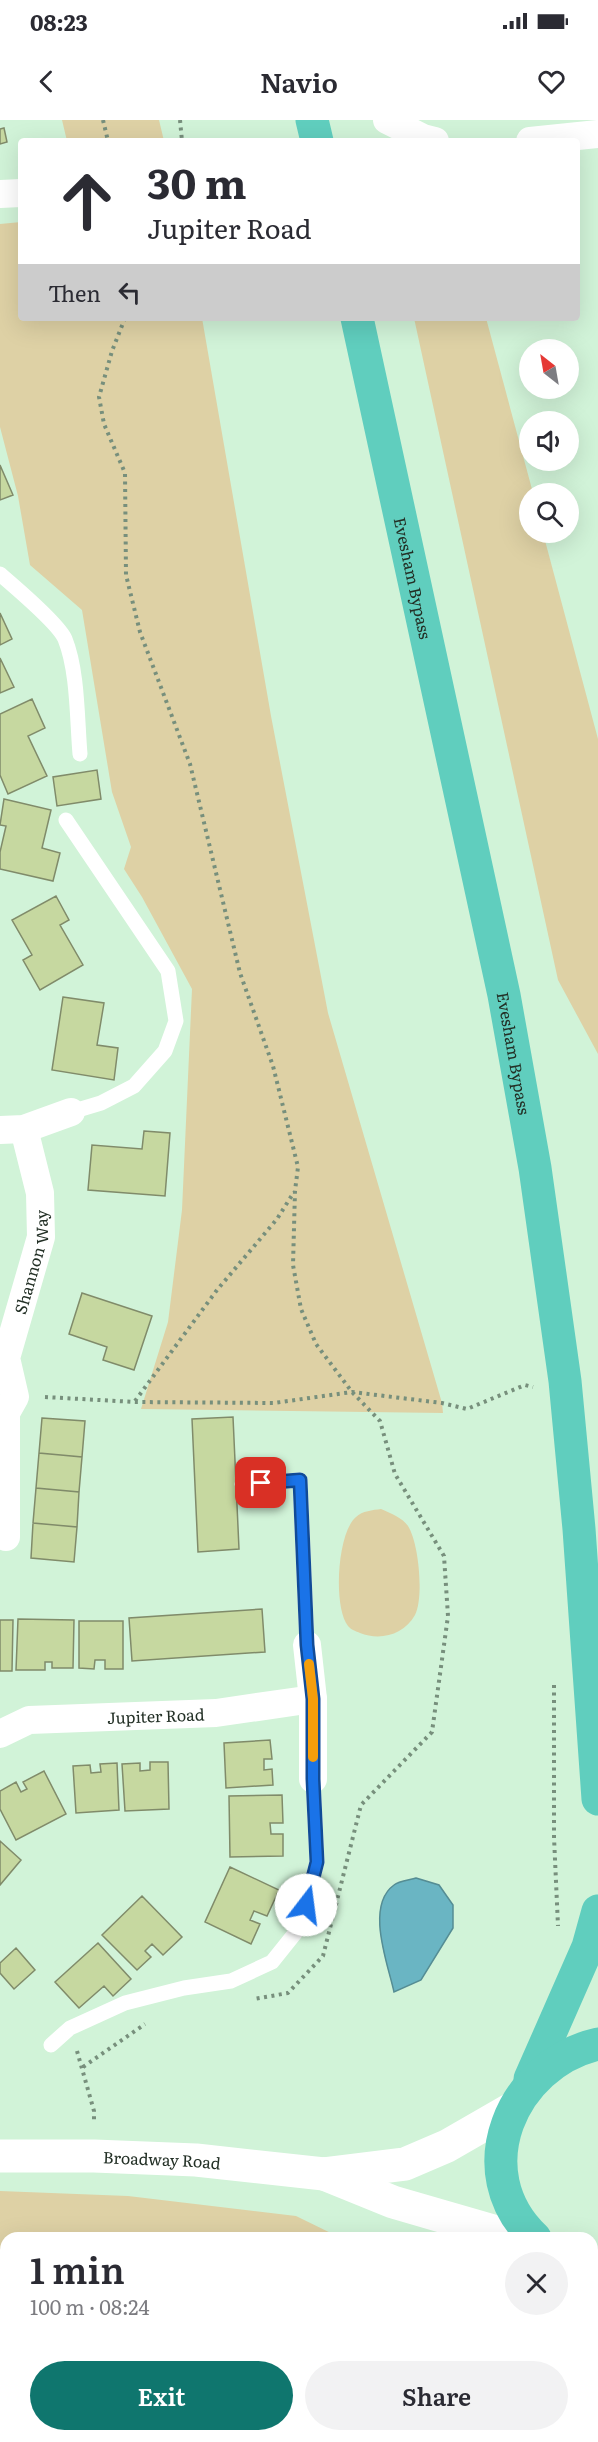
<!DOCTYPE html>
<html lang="en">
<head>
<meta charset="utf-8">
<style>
	body { margin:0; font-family:Literata,serif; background:#f2f2f3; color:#2b2b33; height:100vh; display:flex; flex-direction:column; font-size:22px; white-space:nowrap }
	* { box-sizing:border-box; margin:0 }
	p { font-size:20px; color:#7c7c81 }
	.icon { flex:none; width:33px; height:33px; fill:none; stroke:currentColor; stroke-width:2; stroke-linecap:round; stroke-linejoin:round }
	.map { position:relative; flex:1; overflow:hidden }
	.panel { position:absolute; left:0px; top:2112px; width:598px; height:210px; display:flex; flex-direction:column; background:#fff; border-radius:18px 18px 0 0; box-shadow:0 6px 24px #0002 }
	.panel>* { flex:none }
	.hud { position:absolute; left:18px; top:18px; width:562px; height:183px; border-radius:6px; box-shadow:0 6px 24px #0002; background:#fff; color:#2b2b33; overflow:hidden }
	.needle { width:39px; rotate:329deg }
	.buttons { position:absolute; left:519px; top:219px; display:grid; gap:12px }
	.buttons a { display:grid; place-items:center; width:60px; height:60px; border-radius:50%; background:#fff; box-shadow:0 6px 24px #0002; font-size:30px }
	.pin { position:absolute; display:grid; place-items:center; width:51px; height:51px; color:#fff; margin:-26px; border-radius:12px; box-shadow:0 3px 9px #0006 }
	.me { position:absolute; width:66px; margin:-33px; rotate:15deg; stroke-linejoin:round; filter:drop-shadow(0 0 4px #0008) }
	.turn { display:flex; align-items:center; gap:21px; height:126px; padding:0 30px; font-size:27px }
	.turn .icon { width:78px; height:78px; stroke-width:2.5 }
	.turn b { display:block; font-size:42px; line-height:51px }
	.then { display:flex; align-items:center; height:57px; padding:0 30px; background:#0003; gap:12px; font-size:22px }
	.round { display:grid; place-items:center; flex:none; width:63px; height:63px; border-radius:32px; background:#f2f2f3 }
	.summary { display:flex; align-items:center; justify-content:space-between; height:102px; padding:0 30px }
	h1 { font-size:36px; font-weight:600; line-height:45px }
	.cta { display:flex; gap:12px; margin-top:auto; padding:12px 30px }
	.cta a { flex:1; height:69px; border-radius:36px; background:#0f766e; color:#fff; font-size:24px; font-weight:600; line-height:69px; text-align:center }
	.cta a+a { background:#f2f2f3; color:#2b2b33 }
	.status { display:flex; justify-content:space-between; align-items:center; height:42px; padding:0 30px; background:#fff; direction:ltr }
	.status svg { height:16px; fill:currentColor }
	header { display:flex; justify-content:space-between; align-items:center; height:78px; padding:0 30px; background:#fff; font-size:27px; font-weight:600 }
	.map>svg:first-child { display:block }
</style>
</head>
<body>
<div class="status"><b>08:23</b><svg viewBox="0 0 49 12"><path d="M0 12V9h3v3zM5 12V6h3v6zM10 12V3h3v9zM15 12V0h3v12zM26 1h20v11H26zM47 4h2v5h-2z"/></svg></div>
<header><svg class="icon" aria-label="back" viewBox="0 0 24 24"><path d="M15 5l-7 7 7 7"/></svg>Navio<svg class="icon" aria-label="heart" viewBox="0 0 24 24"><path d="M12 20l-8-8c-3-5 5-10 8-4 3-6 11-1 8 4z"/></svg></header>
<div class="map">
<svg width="598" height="2322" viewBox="0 0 598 2322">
	<rect width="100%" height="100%" fill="#d1f3d8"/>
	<!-- green -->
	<path fill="#ded1a5" d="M62,0H159L164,21H67Z
		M21,102V198H202L271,596L328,893L442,1283L443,1293L141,1289L168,1202L182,1090L192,869L142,777L124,749L131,727L112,672L82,490L30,445L18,376L0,307V104Z
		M414,198H486L533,373L530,374V412L543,413L598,619V934L558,860Z
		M381,1389C390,1393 403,1398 408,1406C419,1423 424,1478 415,1495C404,1515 380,1521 360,1513C356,1511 351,1510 348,1506C333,1487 337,1413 356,1397C362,1391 373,1390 381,1389Z
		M0,2071L128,2076L296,2096L341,2118H6V2188H0Z
		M389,2316H544V2322H394Z"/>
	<!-- water -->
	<path fill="#6ab5c3" stroke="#558d94" stroke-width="1.5" d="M416,1758L439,1765L453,1785V1808L421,1860L394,1872C388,1844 365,1786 394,1765C399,1761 410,1760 416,1758Z"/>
	<!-- building -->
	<path fill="#c6d8a0" stroke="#808b6a" stroke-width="1.5" d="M4,8L7,22L0,24V9Z
		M0,345L13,375L0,380Z
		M0,493L12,519L0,525Z
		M0,538L14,567L0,573Z
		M32,579L45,608L28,616L47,656L8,674L0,655V594Z
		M97,650L101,679L57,686L53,657Z
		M4,679L51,690L42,728L60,733L53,761L0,749V732L6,706L0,705Z
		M56,776L69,800L60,805L83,845L40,870L23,840L32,835L12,800Z
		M63,877L104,883L97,925L118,928L114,960L52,950Z
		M144,1011L170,1013L165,1076L88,1070L92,1025L142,1029Z
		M82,1173L152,1196L134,1250L103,1240L107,1227L69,1214Z
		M233,1297L239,1429L198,1432L192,1299Z
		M42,1298L85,1301L82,1337L39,1333Z
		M39,1333L82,1337L79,1372L36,1368Z
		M36,1368L79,1372L77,1407L33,1403Z
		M33,1403L77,1407L74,1442L31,1438Z
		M262,1489L265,1532L132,1541L129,1498Z
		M18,1499L74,1500L73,1548H52V1542H45V1550H16Z
		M0,1500H13L12,1551H0Z
		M79,1501H123V1549H105V1540H95L94,1549L79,1548Z
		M270,1620L272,1639H264V1650L272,1649L273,1665L226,1668L224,1623Z
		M150,1642H168L169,1689L125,1691L122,1644L140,1643V1651L150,1650Z
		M117,1643L119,1690L76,1693L73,1646L90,1645L91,1653L101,1652L100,1644Z
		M44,1651L66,1694L16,1720L0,1689V1671L16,1662L21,1672L27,1669L23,1662Z
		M282,1675L283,1703H270L271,1714H283V1736L230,1737L229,1676Z
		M0,1721L21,1740L0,1765Z
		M230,1747L279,1770L267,1796L254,1791L250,1800L260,1804L251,1824L205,1802Z
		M142,1776L182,1817L163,1835L152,1824L145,1831L151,1837L137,1850L102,1815Z
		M98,1823L131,1859L113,1876L104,1866L79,1888L55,1862Z
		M16,1828L35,1850L14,1869L0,1853V1843Z
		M6,2269V2312L0,2313V2270Z
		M203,2316H247L248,2322H204Z
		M269,2316H293L297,2322H269L266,2318Z"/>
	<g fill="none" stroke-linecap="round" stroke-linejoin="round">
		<!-- path -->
		<path stroke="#778f7c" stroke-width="4" stroke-dasharray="3 4.5" stroke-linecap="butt" d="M103,0L108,21
			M180,0L182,21
			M125,198L112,231L99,277L104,304L125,353L126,455L140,512L190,644L240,853L273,946L298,1047L295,1071L293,1145L301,1189L316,1224L352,1272L380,1301L395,1354L444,1436L448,1496L432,1612L361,1685L323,1836L288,1873L254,1879
			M45,1277L135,1282L274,1283L352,1272L442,1283L467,1289L525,1265L533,1267
			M135,1281L217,1170L277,1099L294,1072
			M554,1565V1717L558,1806
			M77,1931L94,1991V2003
			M83,1947L145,1904"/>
		<!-- service -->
		<path stroke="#fff" stroke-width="15" d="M0,454C14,466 59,504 65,519C78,551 77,600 80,634
			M66,700L168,851L176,901L165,931L134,966L101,983L71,992
			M242,1364L300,1360L307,1525
			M51,1925L70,1908L125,1883L184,1868L231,1861L272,1842L300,1807L317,1742L313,1659"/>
		<!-- minor -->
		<g stroke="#fff" stroke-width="28">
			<path d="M387,0L423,18L435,21"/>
			<path d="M530,21L598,14"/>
			<path d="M0,74L21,73"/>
			<path d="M0,1010L24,1009L71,992"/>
			<path id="s1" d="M6,1417V1293L15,1277L6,1238L41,1117L40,1073L24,1009"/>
			<path d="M307,1525L313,1579V1659"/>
			<path id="s2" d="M0,1614L29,1600L216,1593L313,1579"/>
		</g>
		<!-- tertiary -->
		<g stroke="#fff" stroke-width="33">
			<path id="s3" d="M0,2036H94L196,2040L324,2054L405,2044L447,2026L513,1988"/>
			<path d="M324,2054L393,2082L517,2118"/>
		</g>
		<!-- trunk -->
		<g stroke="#60cebe" stroke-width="33">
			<path d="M312,0L317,21"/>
			<path id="s4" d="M357,198L504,875L535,1048L565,1261L579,1409L598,1679"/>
			<path d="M530,1959L588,1827L598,1791"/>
			<path d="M535,2118C465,2052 511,1944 598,1924"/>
			<path d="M592,2150L598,2151"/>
			<path d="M592,2199L598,2212"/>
		</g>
	</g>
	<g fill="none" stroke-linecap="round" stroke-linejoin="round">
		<defs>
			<path id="route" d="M261,1363L300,1360L307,1525L313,1579V1659L317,1742L306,1785"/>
		</defs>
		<!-- route casing -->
		<use href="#route" stroke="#114b97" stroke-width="15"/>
		<!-- route -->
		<use href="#route" stroke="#1a73e8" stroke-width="10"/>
		<!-- slow -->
		<path stroke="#f59e0b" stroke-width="10" d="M309,1544L313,1579V1637"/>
	</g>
	<g text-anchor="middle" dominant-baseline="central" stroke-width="4.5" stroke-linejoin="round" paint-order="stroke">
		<!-- street labels -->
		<g font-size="16" fill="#233026" stroke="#d1f3d8">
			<text stroke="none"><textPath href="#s4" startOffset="266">Evesham Bypass</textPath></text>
			<text stroke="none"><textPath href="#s4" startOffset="752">Evesham Bypass</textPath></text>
			<text stroke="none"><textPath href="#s1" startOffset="282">Shannon Way</textPath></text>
			<text stroke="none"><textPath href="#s2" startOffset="159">Jupiter Road</textPath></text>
			<text stroke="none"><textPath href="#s3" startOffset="162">Broadway Road</textPath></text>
		</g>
	</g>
</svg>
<div class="buttons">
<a><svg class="needle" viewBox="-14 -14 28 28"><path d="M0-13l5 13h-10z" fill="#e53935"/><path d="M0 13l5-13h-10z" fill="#7c7c81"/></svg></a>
<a><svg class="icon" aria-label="sound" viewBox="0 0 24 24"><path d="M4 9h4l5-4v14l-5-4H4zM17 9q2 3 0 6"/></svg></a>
<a><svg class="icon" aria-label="search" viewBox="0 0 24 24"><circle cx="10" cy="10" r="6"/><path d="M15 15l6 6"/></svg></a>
</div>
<div class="pin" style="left:261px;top:1363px;background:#d93025"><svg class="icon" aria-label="arrive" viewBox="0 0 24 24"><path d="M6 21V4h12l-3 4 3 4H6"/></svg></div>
<svg class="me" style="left:306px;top:1785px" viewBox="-20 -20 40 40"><circle r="19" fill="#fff"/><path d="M0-13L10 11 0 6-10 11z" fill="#1a73e8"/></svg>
<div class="hud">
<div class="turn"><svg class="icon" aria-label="ahead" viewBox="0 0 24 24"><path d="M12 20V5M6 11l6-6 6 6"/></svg><div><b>30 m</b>Jupiter Road</div></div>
<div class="then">Then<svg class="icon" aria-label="left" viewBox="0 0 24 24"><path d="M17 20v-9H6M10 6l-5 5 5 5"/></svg></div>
</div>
<section class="panel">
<div class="summary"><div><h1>1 min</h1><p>100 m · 08:24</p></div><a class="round"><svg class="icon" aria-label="close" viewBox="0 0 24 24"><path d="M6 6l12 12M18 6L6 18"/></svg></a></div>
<div class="cta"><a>Exit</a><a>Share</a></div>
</section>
</div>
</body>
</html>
